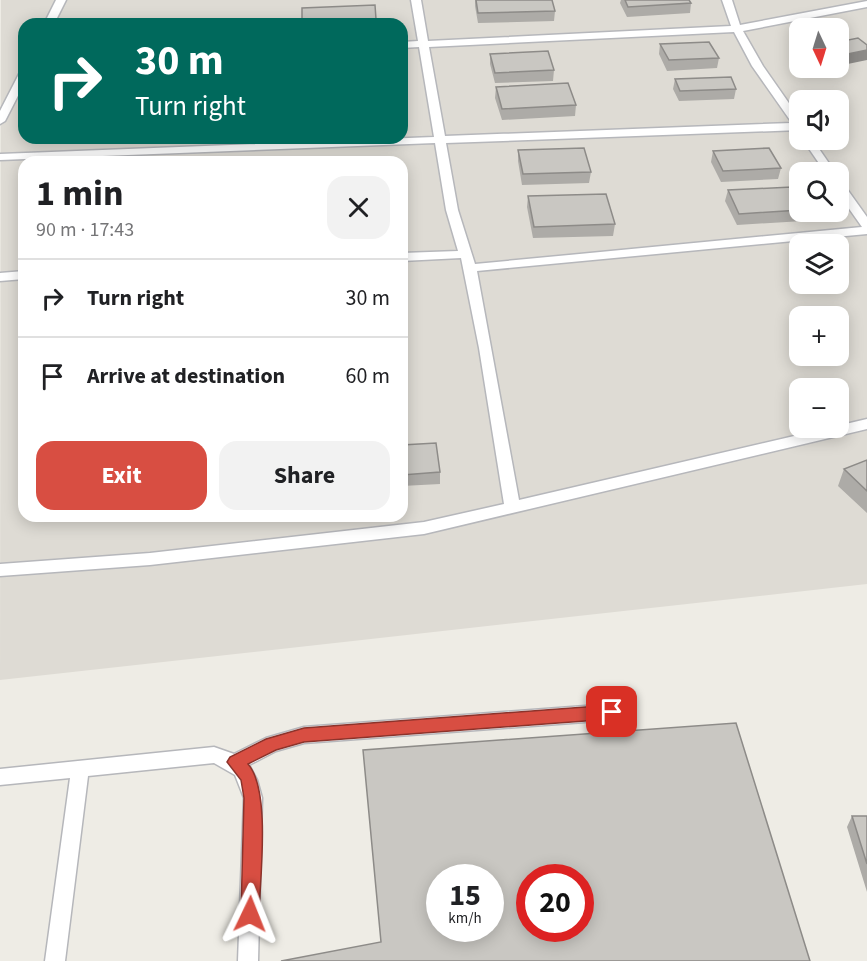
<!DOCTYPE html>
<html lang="en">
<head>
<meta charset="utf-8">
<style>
	body { margin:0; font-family:"Source Sans 3",sans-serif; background:#f2f2f2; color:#202124; height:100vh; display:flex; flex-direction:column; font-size:22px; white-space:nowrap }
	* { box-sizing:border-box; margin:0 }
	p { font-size:20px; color:#757577 }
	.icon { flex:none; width:33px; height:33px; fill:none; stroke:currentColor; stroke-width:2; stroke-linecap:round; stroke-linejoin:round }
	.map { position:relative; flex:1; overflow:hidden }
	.details { position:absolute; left:18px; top:156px; width:390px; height:366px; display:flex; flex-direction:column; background:#fff; border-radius:18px; box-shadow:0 3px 15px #0003 }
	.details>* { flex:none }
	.top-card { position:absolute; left:18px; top:18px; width:390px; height:126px; border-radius:18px; box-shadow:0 3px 15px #0003; background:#00695c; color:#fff; overflow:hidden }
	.needle { width:39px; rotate:176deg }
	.buttons { position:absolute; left:789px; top:18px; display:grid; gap:12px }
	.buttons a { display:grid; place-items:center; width:60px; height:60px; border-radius:12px; background:#fff; box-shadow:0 3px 15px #0003; font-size:30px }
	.speed { position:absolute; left:426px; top:864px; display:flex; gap:12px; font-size:30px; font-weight:700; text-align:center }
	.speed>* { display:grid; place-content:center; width:78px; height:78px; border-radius:50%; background:#fff; box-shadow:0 3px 15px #0003; line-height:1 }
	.speed small { font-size:15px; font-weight:400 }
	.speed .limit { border:9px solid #d22; background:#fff; color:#111 }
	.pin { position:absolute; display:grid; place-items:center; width:51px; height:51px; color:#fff; margin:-26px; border-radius:12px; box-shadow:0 3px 9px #0006 }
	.me { position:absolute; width:66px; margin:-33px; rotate:2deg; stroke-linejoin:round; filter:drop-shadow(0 0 4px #0008) }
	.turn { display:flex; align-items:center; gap:21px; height:126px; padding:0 18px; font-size:27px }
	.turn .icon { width:78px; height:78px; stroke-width:2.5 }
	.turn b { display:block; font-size:42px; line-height:51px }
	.round { display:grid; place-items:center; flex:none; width:63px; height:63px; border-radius:18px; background:#f2f2f2 }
	.overview { display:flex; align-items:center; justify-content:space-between; height:102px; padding:0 18px }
	h1 { font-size:36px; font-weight:700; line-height:45px }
	.button { display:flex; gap:12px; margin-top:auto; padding:12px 18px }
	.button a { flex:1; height:69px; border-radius:18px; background:#d84e42; color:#fff; font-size:24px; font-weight:700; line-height:69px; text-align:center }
	.button a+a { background:#f2f2f2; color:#202124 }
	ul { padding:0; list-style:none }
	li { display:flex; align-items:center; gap:18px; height:78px; padding:0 18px; border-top:2px solid #e0e0e0 }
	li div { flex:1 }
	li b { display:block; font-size:22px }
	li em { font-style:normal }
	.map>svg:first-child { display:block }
</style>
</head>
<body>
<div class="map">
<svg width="867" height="961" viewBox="0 0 867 961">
	<rect width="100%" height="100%" fill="#eeece5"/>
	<!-- education -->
	<path fill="#dedbd4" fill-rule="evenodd" d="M1,0H867V584L0,680ZM24,24H402V138H24ZM800,28H838V68H800ZM800,100H838V140H800ZM24,162H402V516H24ZM800,172H838V212H800ZM800,244H838V284H800ZM800,316H838V356H800ZM800,388H838V428H800Z"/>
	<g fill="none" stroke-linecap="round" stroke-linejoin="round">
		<defs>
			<path id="service" d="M56,0H66L54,24H44Z
				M411,0H421L428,41L731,26L722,0H732L740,25L867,1V7L743,31L763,66L800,119V130L446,143L458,210L475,264L862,227L838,193V181L842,182L867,217V234L477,271L519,500L867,419V429L424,534L150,565L0,576V564L150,553L424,522L504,504L479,348L461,258L402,261V253L458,251L446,210L435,143L0,160V154L434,137L419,47L402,48V42L418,41ZM734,32L752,66L792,123L445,136L429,47Z
				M24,71V84L5,121L0,124V111L19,74Z
				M803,140H813L835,172H825Z
				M24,271V279L0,281V273Z
				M612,704L618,707L621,712L618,717L612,720L304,743L276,751L249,765L257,780L262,798L258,961H238L244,798L235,775L214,763L88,776L65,961H45L70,778L0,785V769L214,747L234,754L266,738L304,727Z"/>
		</defs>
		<!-- service casing -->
		<use href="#service" stroke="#b6b7bb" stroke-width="3"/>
		<!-- service -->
		<use href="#service" fill="#fff" fill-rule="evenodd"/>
	</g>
	<!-- wall -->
	<path fill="#adaba7" d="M475,0H552L555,11L554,21L478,23L475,6Z
		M621,0H625L691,3L690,13L627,17L620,3Z
		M376,19L377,24H302V22Z
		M660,44L719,58L717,68L667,71L659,54Z
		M490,54L554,70L553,81L495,83L490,64Z
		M675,79L736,89L734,99L679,101L673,89Z
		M496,87L576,105L575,116L502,120L495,98Z
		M518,150L591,172L589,183L522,185L518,161Z
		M713,151L781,168L778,179L721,182L711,162Z
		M728,190L800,200V212H805L803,221L737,225L725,201Z
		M528,196L615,224L613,236L533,238L527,207Z
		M402,445L440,472V484L402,486Z
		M867,460V513L838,486L844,469Z
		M852,816H867V892L847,827Z"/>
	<!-- shaded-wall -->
	<path fill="#8d8b88" d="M867,50V60L838,66V56Z"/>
	<!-- building -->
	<path fill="#c9c7c2" stroke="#8d8b88" stroke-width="1.5" fill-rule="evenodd" d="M476,0H552L555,11L478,13Z
		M625,0H689L691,3L628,7Z
		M375,5L376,19L302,22V8Z
		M858,38L867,45V50L838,56V42Z
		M709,42L719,58L669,60L660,44Z
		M548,51L554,70L495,73L490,54Z
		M731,77L736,89L680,91L675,79Z
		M568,83L576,105L502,109L496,87Z
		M584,148L591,172L523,174L518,150Z
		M769,148L781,168L723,171L713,151Z
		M792,187L800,200V210L739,214L728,190Z
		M606,194L615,224L534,227L528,196Z
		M436,443L440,472L402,475V445Z
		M867,460V491L844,469Z
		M736,723L810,961H281L381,942L363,750ZM440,878H490V928H440ZM530,878H580V928H530Z
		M852,816H867V864Z"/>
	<!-- route -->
	<path fill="#d84e42" stroke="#8c332b" stroke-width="1.5" d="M612,705L618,707L620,712L618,717L612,719L304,742L276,750L248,764C271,790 260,878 259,914L256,921L250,923L243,921L241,914L244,798L241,780L227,762L230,757L266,739L304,728Z"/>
</svg>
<div class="buttons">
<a><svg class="needle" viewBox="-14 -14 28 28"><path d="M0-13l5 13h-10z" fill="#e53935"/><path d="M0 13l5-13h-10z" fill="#757577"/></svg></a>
<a><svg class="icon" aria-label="sound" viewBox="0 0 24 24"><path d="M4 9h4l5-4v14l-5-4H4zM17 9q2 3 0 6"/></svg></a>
<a><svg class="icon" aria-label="search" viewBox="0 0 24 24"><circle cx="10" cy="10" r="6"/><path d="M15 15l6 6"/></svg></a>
<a><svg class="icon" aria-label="layers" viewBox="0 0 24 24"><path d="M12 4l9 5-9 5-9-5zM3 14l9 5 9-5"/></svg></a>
<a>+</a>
<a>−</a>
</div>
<div class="speed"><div>15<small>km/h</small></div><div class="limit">20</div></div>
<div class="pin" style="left:612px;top:712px;background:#d93025"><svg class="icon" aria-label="arrive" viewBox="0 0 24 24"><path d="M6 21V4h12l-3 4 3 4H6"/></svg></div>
<svg class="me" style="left:250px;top:914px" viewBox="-20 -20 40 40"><path d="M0-17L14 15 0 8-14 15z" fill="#d84e42" stroke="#fff" stroke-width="4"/></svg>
<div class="top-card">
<div class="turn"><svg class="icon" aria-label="right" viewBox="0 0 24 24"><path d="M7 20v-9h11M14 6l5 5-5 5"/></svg><div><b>30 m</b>Turn right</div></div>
</div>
<section class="details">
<div class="overview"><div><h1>1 min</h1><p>90 m · 17:43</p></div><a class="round"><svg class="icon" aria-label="close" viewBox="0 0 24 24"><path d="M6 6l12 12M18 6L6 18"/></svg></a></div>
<ul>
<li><svg class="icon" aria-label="right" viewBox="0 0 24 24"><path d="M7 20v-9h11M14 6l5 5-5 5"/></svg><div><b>Turn right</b></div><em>30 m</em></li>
<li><svg class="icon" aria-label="arrive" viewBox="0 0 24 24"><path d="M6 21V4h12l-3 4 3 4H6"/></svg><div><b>Arrive at destination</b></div><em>60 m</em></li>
</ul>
<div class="button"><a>Exit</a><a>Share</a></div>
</section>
</div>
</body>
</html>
